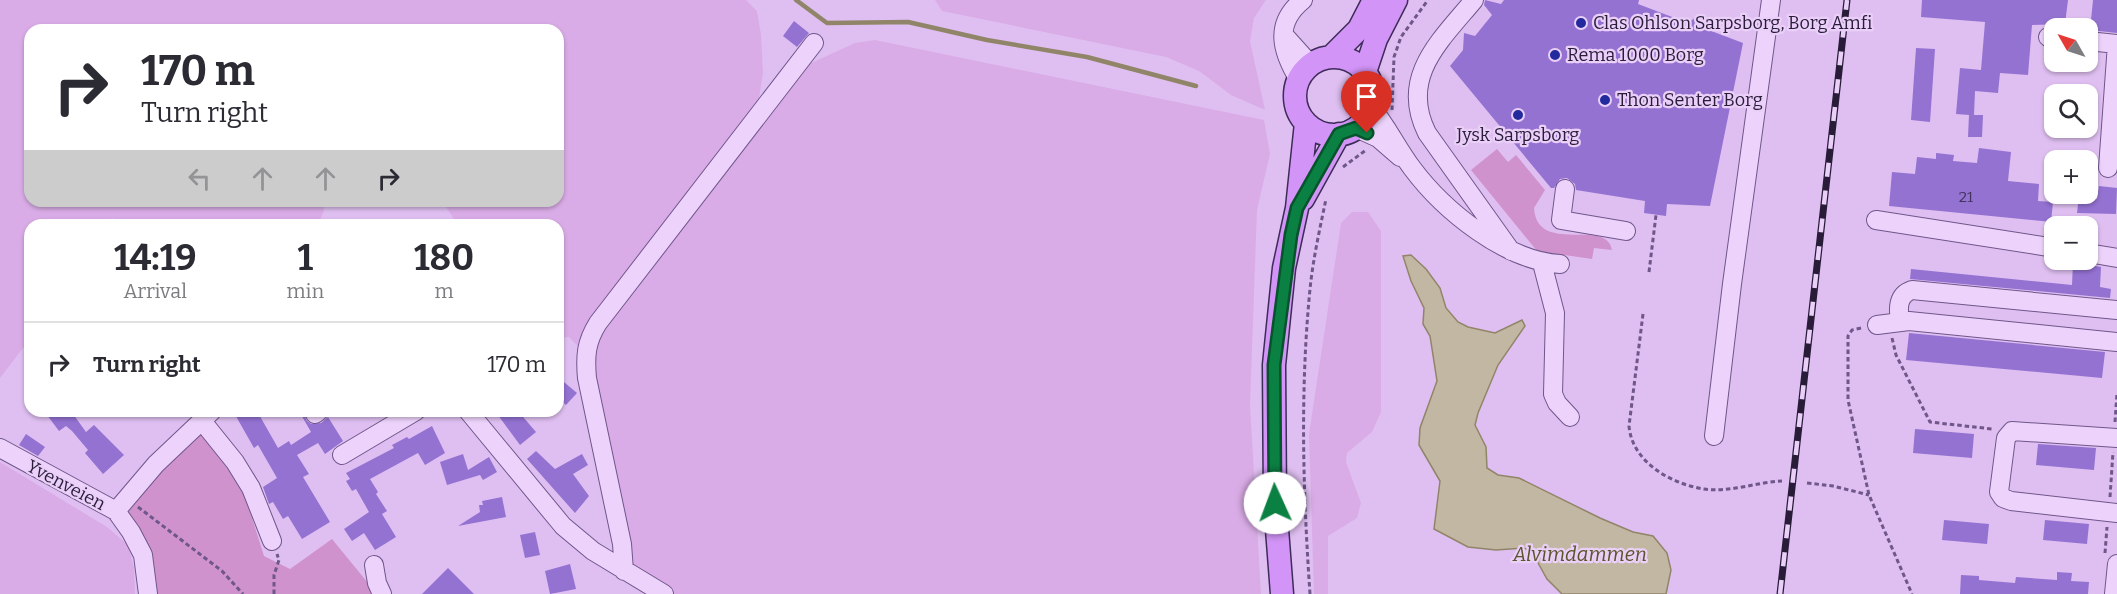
<!DOCTYPE html>
<html lang="en">
<head>
<meta charset="utf-8">
<style>
	body { margin:0; font-family:Bitter,serif; background:#f7f7f7; color:#2b2b33; height:100vh; display:flex; flex-direction:column; font-size:22px; white-space:nowrap }
	* { box-sizing:border-box; margin:0 }
	p { font-size:20px; color:#7c7c81 }
	.icon { flex:none; width:33px; height:33px; fill:none; stroke:currentColor; stroke-width:2; stroke-linecap:round; stroke-linejoin:round }
	.map { position:relative; flex:1; overflow:hidden }
	.drawer { position:absolute; left:24px; top:219px; width:540px; height:198px; display:flex; flex-direction:column; background:#fff; border-radius:18px; box-shadow:0 2px 4px #0004 }
	.drawer>* { flex:none }
	.hud { position:absolute; left:24px; top:24px; width:540px; height:183px; border-radius:18px; box-shadow:0 2px 4px #0004; background:#fff; color:#2b2b33; overflow:hidden }
	.needle { width:39px; rotate:309deg }
	.fabs { position:absolute; left:2044px; top:18px; display:grid; gap:12px }
	.fabs a { display:grid; place-items:center; width:54px; height:54px; border-radius:12px; background:#fff; box-shadow:0 2px 4px #0004; font-size:30px }
	.pin { position:absolute; display:grid; place-items:center; width:51px; height:51px; color:#fff; margin:-62px -26px; border-radius:50% 50% 50% 0; rotate:-45deg; box-shadow:0 0 6px #0007 }
	.pin .icon { rotate:45deg }
	.me { position:absolute; width:66px; margin:-33px; rotate:358deg; stroke-linejoin:round; filter:drop-shadow(0 0 4px #0008) }
	.turn { display:flex; align-items:center; gap:21px; height:126px; padding:0 18px; font-size:27px }
	.turn .icon { width:78px; height:78px; stroke-width:2.5 }
	.turn b { display:block; font-size:42px; line-height:51px }
	.lanes { display:flex; align-items:center; height:57px; padding:0 18px; background:#0003; justify-content:center; gap:30px; direction:ltr }
	.lanes .off { opacity:.35 }
	.eta { display:flex; justify-content:space-evenly; align-items:center; height:102px; text-align:center }
	.eta b { font-size:36px; font-weight:700; line-height:42px }
	ul { padding:0; list-style:none }
	li { display:flex; align-items:center; gap:18px; height:84px; padding:0 18px; border-top:2px solid #e1e1e2 }
	li div { flex:1 }
	li b { display:block; font-size:22px }
	li em { font-style:normal }
	.map>svg:first-child { display:block }
</style>
</head>
<body>
<div class="map">
<svg width="2117" height="594" viewBox="0 0 2117 594">
	<rect width="100%" height="100%" fill="#dfbff1"/>
	<!-- farmland -->
	<path fill="#daace7" d="M0,0H746L757,11L761,35L763,73L756,117L796,70L855,43L875,40L1264,120L1270,154L1257,210L1250,405L1261,594H664L624,571L585,354L569,337L558,338V225H458L442,201H558V30H30V201H323L324,210L318,225H123L112,218L107,225H30V339L0,378Z
		M935,0H1266L1254,18L1250,41L1265,110L1231,95L1199,71L1166,57L942,11Z
		M1352,212H1368L1381,231V412L1372,432L1347,453L1346,462L1361,503L1357,518L1328,536V594H1314L1309,434L1341,223Z
		M0,462L107,527L128,545L134,568L135,594H0Z"/>
	<!-- green -->
	<path fill="#cf92cc" d="M1497,149L1508,162L1516,155L1545,190L1534,208C1537,256 1607,217 1612,250L1594,248L1592,259L1537,251L1471,170Z
		M202,421L240,480L264,556L290,569L332,539L377,594H148V582L116,511Z"/>
	<!-- water -->
	<path fill="#c2b7a3" stroke="#918569" stroke-width="1.5" d="M1411,255L1426,269L1440,288L1446,308L1458,322L1468,327L1495,333L1522,320L1525,326L1498,365L1478,413L1475,425L1486,447L1487,468L1498,475L1519,478L1600,518L1633,532L1653,536L1667,553L1671,570L1666,594H1562L1547,579L1532,552L1524,548L1496,550L1468,547L1434,529L1440,481L1419,445L1420,428L1437,381L1430,336L1423,324L1424,308L1411,281L1403,256Z"/>
	<g fill="none" stroke-linecap="round" stroke-linejoin="round">
		<!-- stream -->
		<path stroke="#918569" stroke-width="4.5" d="M796,0L827,23L908,22L987,40L1087,57L1196,86"/>
	</g>
	<!-- building -->
	<path fill="#9472d2" d="M1485,0L1501,4L1504,0H1639L1638,4L1688,23L1696,17L1706,29L1743,43L1710,206L1667,204L1666,216L1644,213L1645,201L1576,190L1575,184L1567,178L1560,179L1554,188H1551L1450,66L1463,50L1464,33L1475,36L1492,15L1484,5Z
		M1922,0H2068L2065,24L2032,25L2028,75L2000,73L1998,93L1975,91L1974,115H1983L1982,137H1968L1969,115L1956,114L1960,68L1981,70L1985,22L1921,17Z
		M2093,0H2117V33L2090,30Z
		M794,21L809,33L797,47L783,36Z
		M1916,48L1935,49L1930,122L1911,120Z
		M1979,148L2011,152L2008,181L2039,184L2038,201L2053,202L2051,222L1889,206L1892,172L1915,174L1917,157L1936,159V153L1954,155L1953,161L1977,163Z
		M2099,186L2117,188L2116,214L2077,213L2079,196L2097,199Z
		M2073,262L2101,267L2100,287L2111,289L2110,298L1910,279L1911,269L2072,285Z
		M1909,333L2105,352L2102,378L1906,360Z
		M558,377L577,393L566,405L558,398Z
		M44,411H71L86,432L94,425L124,455L103,474L85,453L88,450L72,431L66,426L59,431Z
		M233,411H257L278,448L289,441L291,445L311,432L299,411H304L306,420L311,424L321,423L328,417L343,441L325,454L318,443L297,455L309,474L303,477L330,522L302,539L288,516L283,519L273,502L269,504L263,487L277,478L258,445L254,448Z
		M495,411H518L536,432L520,445Z
		M432,426L445,453L425,465L418,453L370,479L378,492L376,494L387,511L382,514L396,537L375,550L364,533L352,541L344,529L369,512L356,489L352,491L346,481L350,479L346,473L394,448L392,445L407,437L409,439Z
		M1915,429L1974,434L1972,458L1913,453Z
		M26,434L45,447L38,456L19,445Z
		M2038,444L2096,448L2094,470L2036,465Z
		M536,451L555,469L582,454L588,465L573,474L589,496L575,513L527,459Z
		M463,454L468,470L489,457L497,472L483,480L480,475L447,485L440,462Z
		M502,497L506,517L458,526L480,512L479,505H483L482,501Z
		M1944,520L1989,524L1987,544L1942,540Z
		M2045,520L2089,524L2087,544L2043,540Z
		M535,532L540,555L525,558L520,535Z
		M570,564L576,589L550,594L545,571Z
		M448,568L474,594H422Z
		M2057,572L2072,573L2071,581L2089,582L2088,594H1960L1961,575L1979,576V580L2015,583L2016,577L2057,580Z"/>
	<g fill="none" stroke-linecap="round" stroke-linejoin="round">
		<defs>
			<path id="minor" d="M1474,0C1440,41 1399,77 1427,133L1511,251
				M1284,35L1311,65
				M2048,37L2055,38
				M2088,41L2117,44
				M1299,80C1282,52 1273,24 1303,0
				M1371,107C1387,126 1397,148 1412,168C1444,211 1506,261 1560,264
				M1356,128L1378,138L1400,157
				M2108,168L2117,44
				M1565,189L1561,220L1626,231
				M1876,220L2055,248
				M2088,253L2117,258
				M1542,263L1555,313L1553,394L1557,403L1570,417
				M1900,322C1898,309 1897,295 1912,290L2117,310
				M1877,325L1909,321L2117,342
				M468,411L563,526L593,551L664,594
				M315,414L319,411
				M202,421L235,462L251,488L272,541
				M1714,436L1732,284L1771,0
				M2117,438L2012,431L2006,438L1999,492L2003,498L2011,501L2117,513
				M0,448L116,511L131,532L143,555L148,594
				M342,455L416,411
				M116,511L156,464L212,411
				M374,565L377,583L382,594
				M624,571L622,544L587,378C585,356 586,342 598,323L814,43
				M2114,594L2117,564"/>
			<path id="major" d="M1331,57L1359,29L1374,0
				M1295 96a39 39 0 1 1 78 0a39 39 0 1 1-78 0Z
				M1365,72L1376,39L1396,0
				M1303,199L1339,134
				M1282,594L1275,503L1274,365L1284,268L1297,208L1306,123"/>
		</defs>
		<!-- minor casing -->
		<use href="#minor" stroke="#6f568b" stroke-width="20"/>
		<!-- major casing -->
		<use href="#major" stroke="#3d2b58" stroke-width="25"/>
		<!-- path -->
		<path stroke="#6f568b" stroke-width="3" stroke-dasharray="4.5 3" stroke-linecap="butt" d="M1392,110L1394,57L1401,37L1428,0
			M1343,167L1366,150
			M1649,272L1656,215
			M1643,314L1629,426C1632,462 1671,484 1704,489C1729,493 1757,482 1782,481
			M1861,328L1852,330L1848,336V400L1869,495L1912,594
			M1892,338L1896,355L1930,422L1992,429
			M2115,422L2117,393
			M1807,483L1833,486L1869,495
			M2110,497L2113,452
			M138,507L222,571L243,594
			M2105,553L2107,527
			M274,594V575L279,560L277,554
			M1310,594C1303,492 1300,391 1310,289C1313,259 1320,228 1326,199"/>
		<!-- minor -->
		<use href="#minor" stroke="#edd3fb" stroke-width="18"/>
		<!-- major -->
		<use href="#major" stroke="#d294f7" stroke-width="22"/>
		<defs>
			<path id="rail" d="M1780,594L1847,0"/>
		</defs>
		<!-- rail casing -->
		<use href="#rail" stroke="#281c39" stroke-width="7"/>
		<!-- rail -->
		<use href="#rail" stroke="#eacff8" stroke-width="4.5" stroke-dasharray="14" stroke-linecap="butt"/>
	</g>
	<g fill="none" stroke-linecap="round" stroke-linejoin="round">
		<defs>
			<path id="route" d="M1275,503L1274,365L1291,235L1297,208L1339,134L1356,128L1367,133"/>
		</defs>
		<!-- route casing -->
		<use href="#route" stroke="#07532c" stroke-width="15"/>
		<!-- route -->
		<use href="#route" stroke="#0b8043" stroke-width="10"/>
	</g>
	<!-- markers -->
	<g fill="#222a9e" stroke="#eacff8" stroke-width="2">
		<circle cx="1581" cy="23" r="6"/>
		<circle cx="1555" cy="55" r="6"/>
		<circle cx="1605" cy="100" r="6"/>
		<circle cx="1518" cy="115" r="6"/>
	</g>
	<g text-anchor="middle" dominant-baseline="central" stroke-width="4.5" stroke-linejoin="round" paint-order="stroke">
		<!-- number labels -->
		<g font-size="15" fill="#43325f">
			<text x="1966" y="197">21</text>
		</g>
		<!-- poi labels -->
		<g font-size="18" fill="#281c39" stroke="#eacff8" text-anchor="start">
			<text x="1593" y="23">Clas Ohlson Sarpsborg, Borg Amfi</text>
			<text x="1567" y="55">Rema 1000 Borg</text>
			<text x="1617" y="100">Thon Senter Borg</text>
			<text x="1518" y="135" text-anchor="middle">Jysk Sarpsborg</text>
		</g>
		<!-- street labels -->
		<g font-size="18" fill="#281c39" stroke="#eacff8">
			<text transform="translate(66 485) rotate(28)">Yvenveien</text>
		</g>
		<!-- water labels -->
		<g font-size="20" font-style="italic" fill="#5a542a" stroke="#eacff8">
			<text x="1580" y="554">Alvimdammen</text>
		</g>
	</g>
</svg>
<div class="fabs">
<a><svg class="needle" viewBox="-14 -14 28 28"><path d="M0-13l5 13h-10z" fill="#e53935"/><path d="M0 13l5-13h-10z" fill="#7c7c81"/></svg></a>
<a><svg class="icon" aria-label="search" viewBox="0 0 24 24"><circle cx="10" cy="10" r="6"/><path d="M15 15l6 6"/></svg></a>
<a>+</a>
<a>−</a>
</div>
<div class="pin" style="left:1367px;top:133px;background:#d93025"><svg class="icon" aria-label="arrive" viewBox="0 0 24 24"><path d="M6 21V4h12l-3 4 3 4H6"/></svg></div>
<svg class="me" style="left:1275px;top:503px" viewBox="-20 -20 40 40"><circle r="19" fill="#fff"/><path d="M0-13L10 11 0 6-10 11z" fill="#0b8043"/></svg>
<div class="hud">
<div class="turn"><svg class="icon" aria-label="right" viewBox="0 0 24 24"><path d="M7 20v-9h11M14 6l5 5-5 5"/></svg><div><b>170 m</b>Turn right</div></div>
<div class="lanes"><svg class="icon off" aria-label="left" viewBox="0 0 24 24"><path d="M17 20v-9H6M10 6l-5 5 5 5"/></svg><svg class="icon off" aria-label="ahead" viewBox="0 0 24 24"><path d="M12 20V5M6 11l6-6 6 6"/></svg><svg class="icon off" aria-label="ahead" viewBox="0 0 24 24"><path d="M12 20V5M6 11l6-6 6 6"/></svg><svg class="icon" aria-label="right" viewBox="0 0 24 24"><path d="M7 20v-9h11M14 6l5 5-5 5"/></svg></div>
</div>
<section class="drawer">
<div class="eta">
<div><b>14:19</b><p>Arrival</p></div>
<div><b>1</b><p>min</p></div>
<div><b>180</b><p>m</p></div>
</div>
<ul>
<li><svg class="icon" aria-label="right" viewBox="0 0 24 24"><path d="M7 20v-9h11M14 6l5 5-5 5"/></svg><div><b>Turn right</b></div><em>170 m</em></li>
</ul>
</section>
</div>
</body>
</html>
